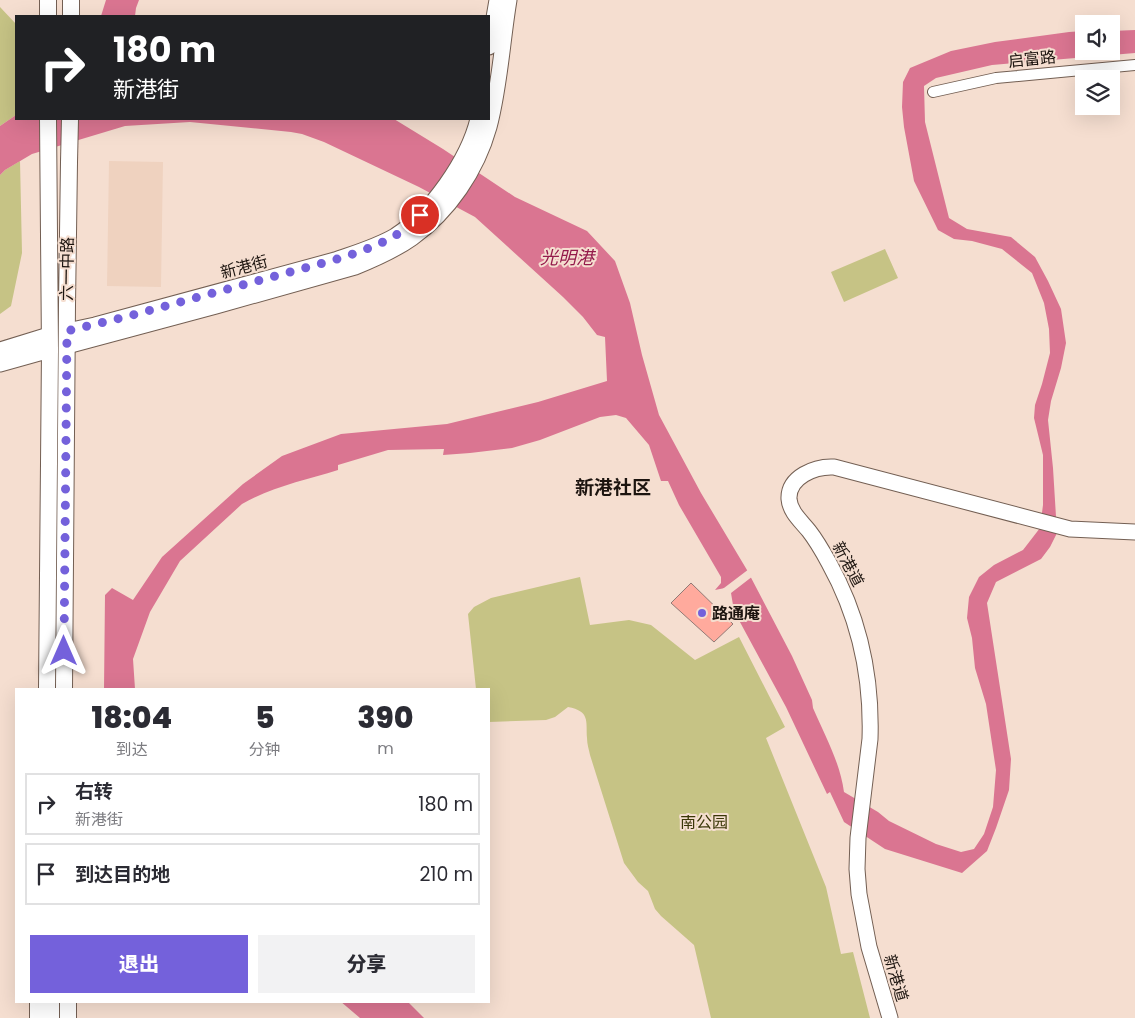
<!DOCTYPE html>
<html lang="zh">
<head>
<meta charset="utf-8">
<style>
	body { margin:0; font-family:Poppins,"Noto Sans SC",sans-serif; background:#f2f2f3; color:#2b2b33; height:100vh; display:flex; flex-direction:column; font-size:19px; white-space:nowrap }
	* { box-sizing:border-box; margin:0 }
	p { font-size:16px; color:#7c7c81 }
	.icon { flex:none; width:28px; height:28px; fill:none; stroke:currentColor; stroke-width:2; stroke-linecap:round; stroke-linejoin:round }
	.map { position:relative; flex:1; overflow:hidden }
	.details { position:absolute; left:15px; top:688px; width:475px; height:315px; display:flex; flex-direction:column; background:#fff; border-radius:0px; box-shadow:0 5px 20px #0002 }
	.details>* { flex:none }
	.guide { position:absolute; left:15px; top:15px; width:475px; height:105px; border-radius:0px; box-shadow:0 5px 20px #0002; background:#202124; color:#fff; overflow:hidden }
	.controls { position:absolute; left:1075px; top:15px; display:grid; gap:10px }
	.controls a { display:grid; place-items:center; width:45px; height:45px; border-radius:0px; background:#fff; box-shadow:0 5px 20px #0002; font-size:25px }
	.pin { position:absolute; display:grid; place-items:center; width:42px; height:42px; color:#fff; margin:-21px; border:2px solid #fff; border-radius:50%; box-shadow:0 1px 5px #0007 }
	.me { position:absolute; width:55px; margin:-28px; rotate:0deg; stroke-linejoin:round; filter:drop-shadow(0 0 4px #0008) }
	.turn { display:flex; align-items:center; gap:18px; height:105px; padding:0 15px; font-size:22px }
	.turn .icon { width:65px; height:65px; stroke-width:2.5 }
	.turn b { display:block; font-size:35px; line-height:42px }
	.eta { display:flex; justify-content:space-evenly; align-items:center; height:85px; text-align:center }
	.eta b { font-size:30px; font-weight:800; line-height:35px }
	.primary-button { display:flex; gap:10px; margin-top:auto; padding:10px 15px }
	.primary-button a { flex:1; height:58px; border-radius:0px; background:#7461db; color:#fff; font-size:20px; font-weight:800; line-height:58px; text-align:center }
	.primary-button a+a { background:#f2f2f3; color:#2b2b33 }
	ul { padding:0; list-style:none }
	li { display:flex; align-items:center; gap:15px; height:62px; margin:0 10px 8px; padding:0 5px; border:2px solid #e1e1e2; border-radius:0px }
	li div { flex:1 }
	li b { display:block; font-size:19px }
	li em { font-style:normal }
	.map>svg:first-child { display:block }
</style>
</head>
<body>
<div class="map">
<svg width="1135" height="1018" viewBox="0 0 1135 1018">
	<rect width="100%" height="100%" fill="#f5ded0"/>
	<!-- built -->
	<path fill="#efd2bf" d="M109,161L163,162L161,287L107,286Z"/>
	<!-- green -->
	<path fill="#c6c385" d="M0,7L16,24V115L0,126Z
		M20,161L22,253L11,306L0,314V175L5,170Z
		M885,249L898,278L844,302L831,272Z
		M580,577L590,625L629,620L651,625L695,660L739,637L785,727L766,738L826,887L841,954L853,952L870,1018H711L694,945L661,916L655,909L648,891L638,882L624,863L590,755C589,750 587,744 587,738C586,721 590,711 568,707L555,717L546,720L489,722V689H476L468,614L474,607L491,598Z"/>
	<!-- water -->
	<path fill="#da7591" d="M106,0H139L136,8L135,16H101Z
		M1135,30V53L992,65L936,78L924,86L925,122L949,218L967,229L1011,237L1035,257L1048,281L1061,309L1066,343L1061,368L1051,401L1048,420L1053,468L1057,533L1050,547L1041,559L996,582L987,603L1011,759L1009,790L996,828L987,851L962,873L885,849L844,822L830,792L827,794L786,707L734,611L731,593L725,588L715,590L721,583V577L679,505L668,481H661L649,445L626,418L616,415L600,417L540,440L512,448L470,453L443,455L444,449L388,450L338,465V470C306,480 271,487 242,504L180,561L150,612L133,659L135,689H104L105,595L112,588L133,600L162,557L243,484L282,456L341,434L447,424L538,402L607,381L605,337L597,335L583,317L563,297L475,217L419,187L324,142L302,134L291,132L190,122L125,126L32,154L5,170L0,175V126L16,115V119H394L443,149L515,197L587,231L615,261L630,303L642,355L659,415L701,493L747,570L792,656L812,700L813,708C825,736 840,762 844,792L878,812L889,821L936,844L961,852L974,849L984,834L993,807L996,770L986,704L975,668L972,638L967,618L969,597L979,577L994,565L1023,550L1040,528L1043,505V455L1034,418L1035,405L1042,384L1050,353L1049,329L1044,303L1032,273L1002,249L972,241L954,239L938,230L914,181L904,127L902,107L903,82L910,68L951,51L995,42L1069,32L1084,31V51H1111V31Z
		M340,1001H407L424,1018H360Z"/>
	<!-- pier -->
	<path fill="#f5ded0" d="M749,569L753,576L731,593L728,595L724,590L720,591Z"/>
	<!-- building -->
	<path fill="#ffaa9d" stroke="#927975" d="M691,583L733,624L714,642L671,603Z"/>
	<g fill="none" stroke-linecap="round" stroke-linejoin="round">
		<defs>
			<path id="street" d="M933,92L996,78L1135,65"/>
			<path id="secondary" d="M489,47L497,0
				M67,331L95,325L335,260C355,253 376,247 395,236C431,213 468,160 478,119
				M67,346L216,306L355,267C375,259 395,250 412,238C449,212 477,170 489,127C500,86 502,42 509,0
				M0,350L49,335
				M0,364L50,350
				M890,1018L869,947L859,894L857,869L858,838L870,739C872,678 859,617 829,563C823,552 816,540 809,531C801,521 790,512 789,499C788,477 815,466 834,467L1070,529L1135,532"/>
			<path id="primary" d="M48,16V0
				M71,16V0
				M47,689L50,350L48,119
				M64,689L67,305L69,162
				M38,1018V1001
				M51,1018V1001
				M68,1018V1001"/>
		</defs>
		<!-- street casing -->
		<use href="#street" stroke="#735f53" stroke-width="12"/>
		<!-- secondary casing -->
		<use href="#secondary" stroke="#735f53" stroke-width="17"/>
		<!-- primary casing -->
		<use href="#primary" stroke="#735f53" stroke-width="18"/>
		<!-- street -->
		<use href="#street" stroke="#fff" stroke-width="10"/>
		<!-- secondary -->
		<use href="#secondary" stroke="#fff" stroke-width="15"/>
		<!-- primary -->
		<use href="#primary" stroke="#fff" stroke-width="16"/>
		<defs>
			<path id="primary-bridge" d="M69,162L70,119"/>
		</defs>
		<!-- primary-bridge casing -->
		<use href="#primary-bridge" stroke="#735f53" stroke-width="18" stroke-linecap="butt"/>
		<!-- primary-bridge -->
		<use href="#primary-bridge" stroke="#fff" stroke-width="16"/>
	</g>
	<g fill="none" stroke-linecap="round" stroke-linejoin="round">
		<!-- route -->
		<path stroke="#7461db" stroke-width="9" stroke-dasharray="0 16.2" d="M64,651L67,331L129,316L334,260C354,254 374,247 393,237C403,231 412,223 420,215"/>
	</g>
	<!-- markers -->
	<circle fill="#7461db" stroke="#f5ded0" stroke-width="2" cx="702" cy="613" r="5"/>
	<g text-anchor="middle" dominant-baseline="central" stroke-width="4" stroke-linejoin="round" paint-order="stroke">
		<!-- street labels -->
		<g font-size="16" fill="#1c140f" stroke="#f5ded0">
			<text transform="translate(1032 59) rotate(-6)">启富路</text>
			<text transform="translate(244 267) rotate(-15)">新港街</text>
			<text transform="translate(67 269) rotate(-89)">六一中路</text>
			<text transform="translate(848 564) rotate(62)">新港道</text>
			<text transform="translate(896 978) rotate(74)">新港道</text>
		</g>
		<!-- poi labels -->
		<g font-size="16" font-weight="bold" fill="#1c140f" stroke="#f5ded0" text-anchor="start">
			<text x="712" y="613">路通庵</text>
		</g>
		<!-- park labels -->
		<g font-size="16" fill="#3a3607" stroke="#f5ded0">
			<text x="704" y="822">南公园</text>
		</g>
		<!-- water labels -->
		<g font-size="18" font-style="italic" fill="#941a4b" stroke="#f5ded0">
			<text x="567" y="257">光明港</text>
		</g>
		<!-- quarter labels -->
		<g font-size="19" font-weight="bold" fill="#1c140f" stroke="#f5ded0">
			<text x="613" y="487">新港社区</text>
		</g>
	</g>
</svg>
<div class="controls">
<a><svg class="icon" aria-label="sound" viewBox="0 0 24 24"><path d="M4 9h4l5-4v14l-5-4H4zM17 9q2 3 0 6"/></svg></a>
<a><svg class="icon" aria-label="layers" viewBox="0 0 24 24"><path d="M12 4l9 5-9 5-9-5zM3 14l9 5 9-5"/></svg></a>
</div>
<div class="pin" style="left:420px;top:215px;background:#d93025"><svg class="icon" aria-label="arrive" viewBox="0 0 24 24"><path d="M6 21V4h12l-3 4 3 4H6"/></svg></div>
<svg class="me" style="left:64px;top:651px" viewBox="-20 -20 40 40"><path d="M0-17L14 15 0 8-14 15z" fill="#7461db" stroke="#fff" stroke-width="4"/></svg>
<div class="guide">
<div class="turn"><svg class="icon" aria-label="right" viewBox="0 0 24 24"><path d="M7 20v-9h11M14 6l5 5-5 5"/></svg><div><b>180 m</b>新港街</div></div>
</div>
<section class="details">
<div class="eta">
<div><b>18:04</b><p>到达</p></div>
<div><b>5</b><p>分钟</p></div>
<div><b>390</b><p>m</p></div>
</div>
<ul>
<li><svg class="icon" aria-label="right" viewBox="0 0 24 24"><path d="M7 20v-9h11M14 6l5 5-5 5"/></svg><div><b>右转</b><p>新港街</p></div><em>180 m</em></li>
<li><svg class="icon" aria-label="arrive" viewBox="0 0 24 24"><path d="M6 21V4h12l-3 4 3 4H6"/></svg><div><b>到达目的地</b></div><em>210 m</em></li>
</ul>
<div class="primary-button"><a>退出</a><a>分享</a></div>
</section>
</div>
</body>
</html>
